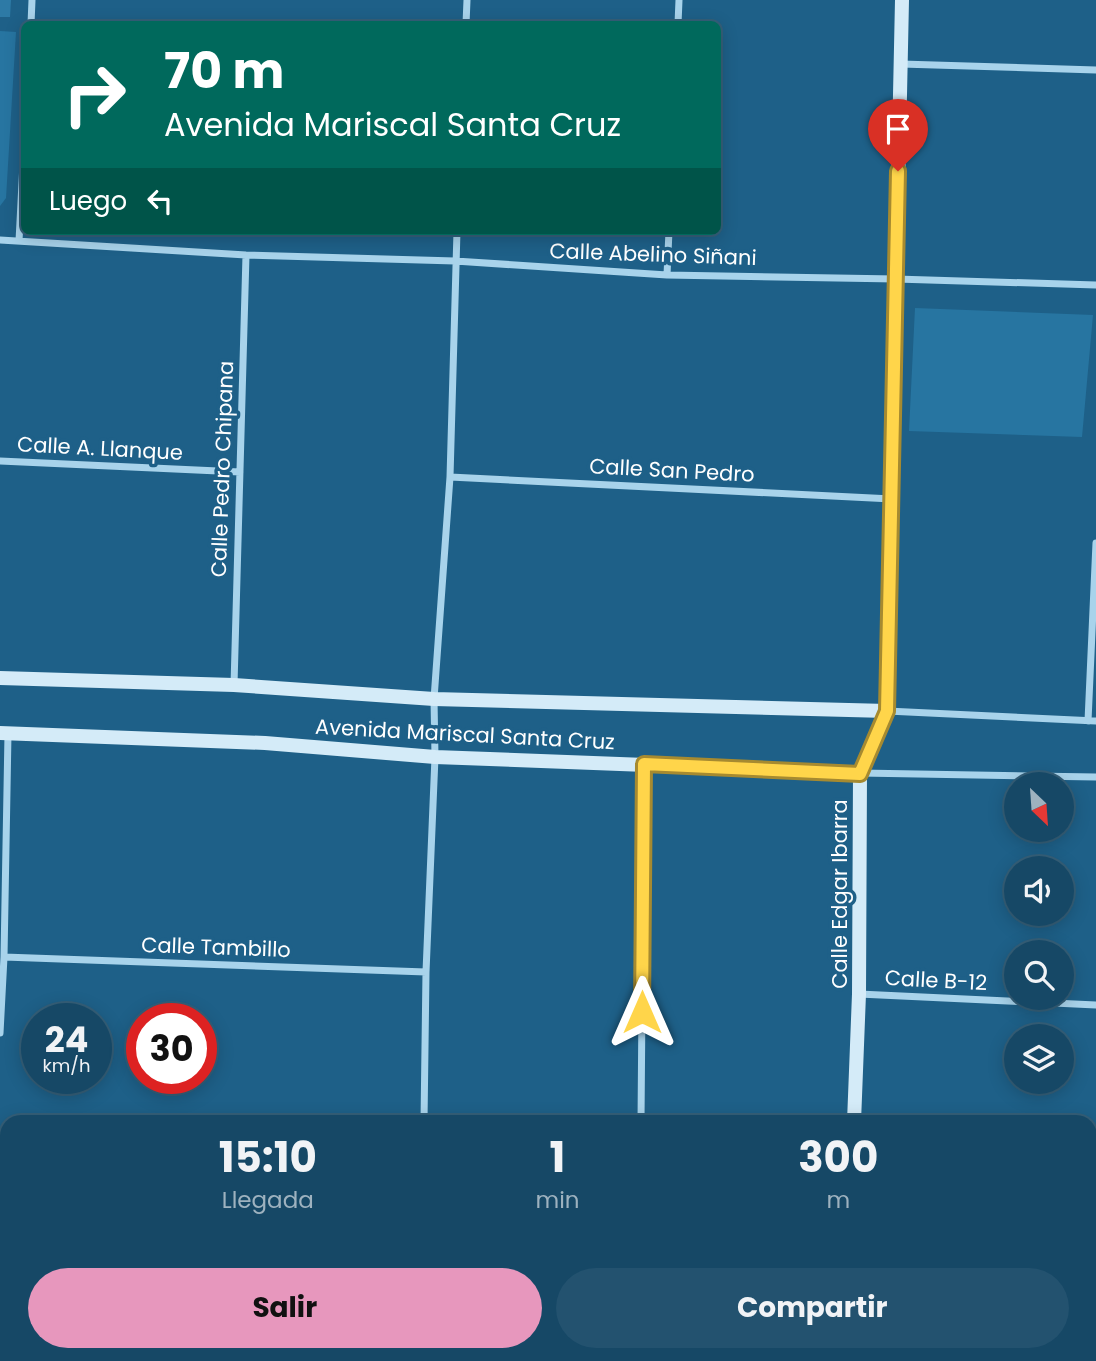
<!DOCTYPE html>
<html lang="es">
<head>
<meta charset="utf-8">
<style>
	body { margin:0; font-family:Poppins,sans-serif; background:#23526f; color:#f1f3f6; height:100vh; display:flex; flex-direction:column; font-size:26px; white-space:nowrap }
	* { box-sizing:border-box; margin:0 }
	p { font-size:23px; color:#9eb2bf }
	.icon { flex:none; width:38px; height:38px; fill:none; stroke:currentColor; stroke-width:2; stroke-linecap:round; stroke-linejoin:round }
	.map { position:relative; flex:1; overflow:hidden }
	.details { position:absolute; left:0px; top:1115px; width:1097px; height:247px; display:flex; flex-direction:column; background:#164866; border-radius:21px 21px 0 0; box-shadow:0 4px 18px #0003,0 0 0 2px #35607a }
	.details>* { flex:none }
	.banner { position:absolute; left:21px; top:21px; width:700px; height:214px; border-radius:10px; box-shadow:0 4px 18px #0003,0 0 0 2px #35607a; background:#00695c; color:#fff; overflow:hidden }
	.needle { width:46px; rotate:155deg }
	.controls { position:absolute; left:1004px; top:772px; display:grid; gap:14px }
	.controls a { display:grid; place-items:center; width:70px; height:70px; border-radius:50%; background:#164866; box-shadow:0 4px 18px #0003,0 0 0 2px #35607a; font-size:35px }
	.speed { position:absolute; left:21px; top:1003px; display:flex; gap:14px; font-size:35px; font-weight:700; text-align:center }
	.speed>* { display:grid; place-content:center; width:91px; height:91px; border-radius:50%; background:#164866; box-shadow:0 4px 18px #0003,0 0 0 2px #35607a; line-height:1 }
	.speed small { font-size:18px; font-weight:400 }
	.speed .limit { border:10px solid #d22; background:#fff; color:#111 }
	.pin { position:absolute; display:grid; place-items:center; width:60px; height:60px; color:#fff; margin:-72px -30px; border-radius:50% 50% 50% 0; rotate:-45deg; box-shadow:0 0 7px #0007 }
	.pin .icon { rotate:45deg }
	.me { position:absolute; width:77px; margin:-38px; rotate:0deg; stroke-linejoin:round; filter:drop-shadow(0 0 5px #0008) }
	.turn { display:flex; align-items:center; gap:24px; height:147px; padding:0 28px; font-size:32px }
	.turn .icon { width:91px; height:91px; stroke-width:2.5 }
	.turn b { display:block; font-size:49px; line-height:60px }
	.then { display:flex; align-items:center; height:66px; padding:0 28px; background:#0003; gap:14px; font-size:26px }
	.eta { display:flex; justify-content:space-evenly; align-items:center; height:119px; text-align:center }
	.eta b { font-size:42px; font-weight:700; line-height:49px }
	.button { display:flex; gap:14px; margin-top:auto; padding:14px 28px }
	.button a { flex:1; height:80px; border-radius:42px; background:#e797bd; color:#111; font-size:28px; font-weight:700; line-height:80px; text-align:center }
	.button a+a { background:#23526f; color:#f1f3f6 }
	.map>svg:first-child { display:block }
</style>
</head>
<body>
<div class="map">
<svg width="1096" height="1361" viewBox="0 0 1096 1361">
	<rect width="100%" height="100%" fill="#1e6088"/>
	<!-- green -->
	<path fill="#2775a1" d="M0,31L16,32L6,198L0,206Z
		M915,308L1093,315L1082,437L909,431Z"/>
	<!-- building -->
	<path fill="#2d7aa6" d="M0,0H11L10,17H0Z"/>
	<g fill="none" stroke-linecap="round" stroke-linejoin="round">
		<!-- street -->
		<path stroke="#a8d3eb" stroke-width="7" d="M31,24L32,0
			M466,24L467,0
			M678,24L679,0
			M901,64L1096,70
			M0,240L246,255L455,261L667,275L896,279L1096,285
			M19,241L24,144
			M667,275L669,231
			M0,461L240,472
			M450,477L892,499
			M234,685L246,255
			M887,711L1096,721
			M1088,721L1096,543
			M860,773L1096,777
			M4,957L426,972
			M859,994L1096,1005
			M0,1033L4,957L8,734
			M424,1122L426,972L435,757L434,699L450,477L457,231
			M641,1122L644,765
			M0,1166H7
			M1090,1212H1096
			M196,1361L197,1354
			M419,1361V1354
			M1057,1361V1354"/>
		<!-- secondary -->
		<path stroke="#d4ebf8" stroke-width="14" d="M0,678L234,685L434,699L887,711
			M0,733L265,743L435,757L860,773
			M854,1122L859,994L860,773L887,711L902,0
			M844,1361L845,1354"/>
	</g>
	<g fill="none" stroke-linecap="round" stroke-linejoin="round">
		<defs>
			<path id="route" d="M642,1012L644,764L860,774L887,711L898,171"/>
		</defs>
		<!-- route casing -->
		<use href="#route" stroke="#a68a30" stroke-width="18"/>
		<!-- route -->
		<use href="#route" stroke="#ffd54a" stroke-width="12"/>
	</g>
	<g text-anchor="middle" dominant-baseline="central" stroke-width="7" stroke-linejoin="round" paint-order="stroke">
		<!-- street labels -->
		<g font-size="21" fill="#fff" stroke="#1e6088">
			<text transform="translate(653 254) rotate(2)">Calle Abelino Siñani</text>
			<text transform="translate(100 448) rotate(3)">Calle A. Llanque</text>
			<text transform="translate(222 469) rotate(-88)">Calle Pedro Chipana</text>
			<text transform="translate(672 470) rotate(3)">Calle San Pedro</text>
			<text transform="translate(465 734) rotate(3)">Avenida Mariscal Santa Cruz</text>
			<text transform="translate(839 894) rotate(-90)">Calle Edgar Ibarra</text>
			<text transform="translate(216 947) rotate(2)">Calle Tambillo</text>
			<text transform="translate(936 980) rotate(3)">Calle B-12</text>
		</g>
	</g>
</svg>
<div class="controls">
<a><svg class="needle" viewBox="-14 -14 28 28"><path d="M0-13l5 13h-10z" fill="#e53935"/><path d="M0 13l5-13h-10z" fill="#9eb2bf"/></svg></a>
<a><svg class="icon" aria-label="sound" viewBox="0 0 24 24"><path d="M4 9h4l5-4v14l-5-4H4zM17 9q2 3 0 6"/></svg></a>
<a><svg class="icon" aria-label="search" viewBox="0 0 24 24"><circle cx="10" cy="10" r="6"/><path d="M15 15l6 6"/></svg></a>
<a><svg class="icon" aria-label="layers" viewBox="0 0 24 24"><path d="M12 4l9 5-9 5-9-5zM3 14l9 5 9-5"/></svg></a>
</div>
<div class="speed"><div>24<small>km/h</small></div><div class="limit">30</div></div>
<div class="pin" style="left:898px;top:171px;background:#d93025"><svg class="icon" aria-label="arrive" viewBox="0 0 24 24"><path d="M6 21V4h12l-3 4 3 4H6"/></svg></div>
<svg class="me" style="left:642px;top:1012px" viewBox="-20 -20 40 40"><path d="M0-17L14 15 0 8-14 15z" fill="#ffd54a" stroke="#fff" stroke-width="4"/></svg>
<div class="banner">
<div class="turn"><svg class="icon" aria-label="right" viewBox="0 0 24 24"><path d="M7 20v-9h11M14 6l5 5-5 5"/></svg><div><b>70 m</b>Avenida Mariscal Santa Cruz</div></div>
<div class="then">Luego<svg class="icon" aria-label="left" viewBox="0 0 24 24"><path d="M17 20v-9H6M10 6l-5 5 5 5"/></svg></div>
</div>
<section class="details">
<div class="eta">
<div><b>15:10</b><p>Llegada</p></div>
<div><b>1</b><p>min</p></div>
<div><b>300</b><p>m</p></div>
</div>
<div class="button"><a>Salir</a><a>Compartir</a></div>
</section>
</div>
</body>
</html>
